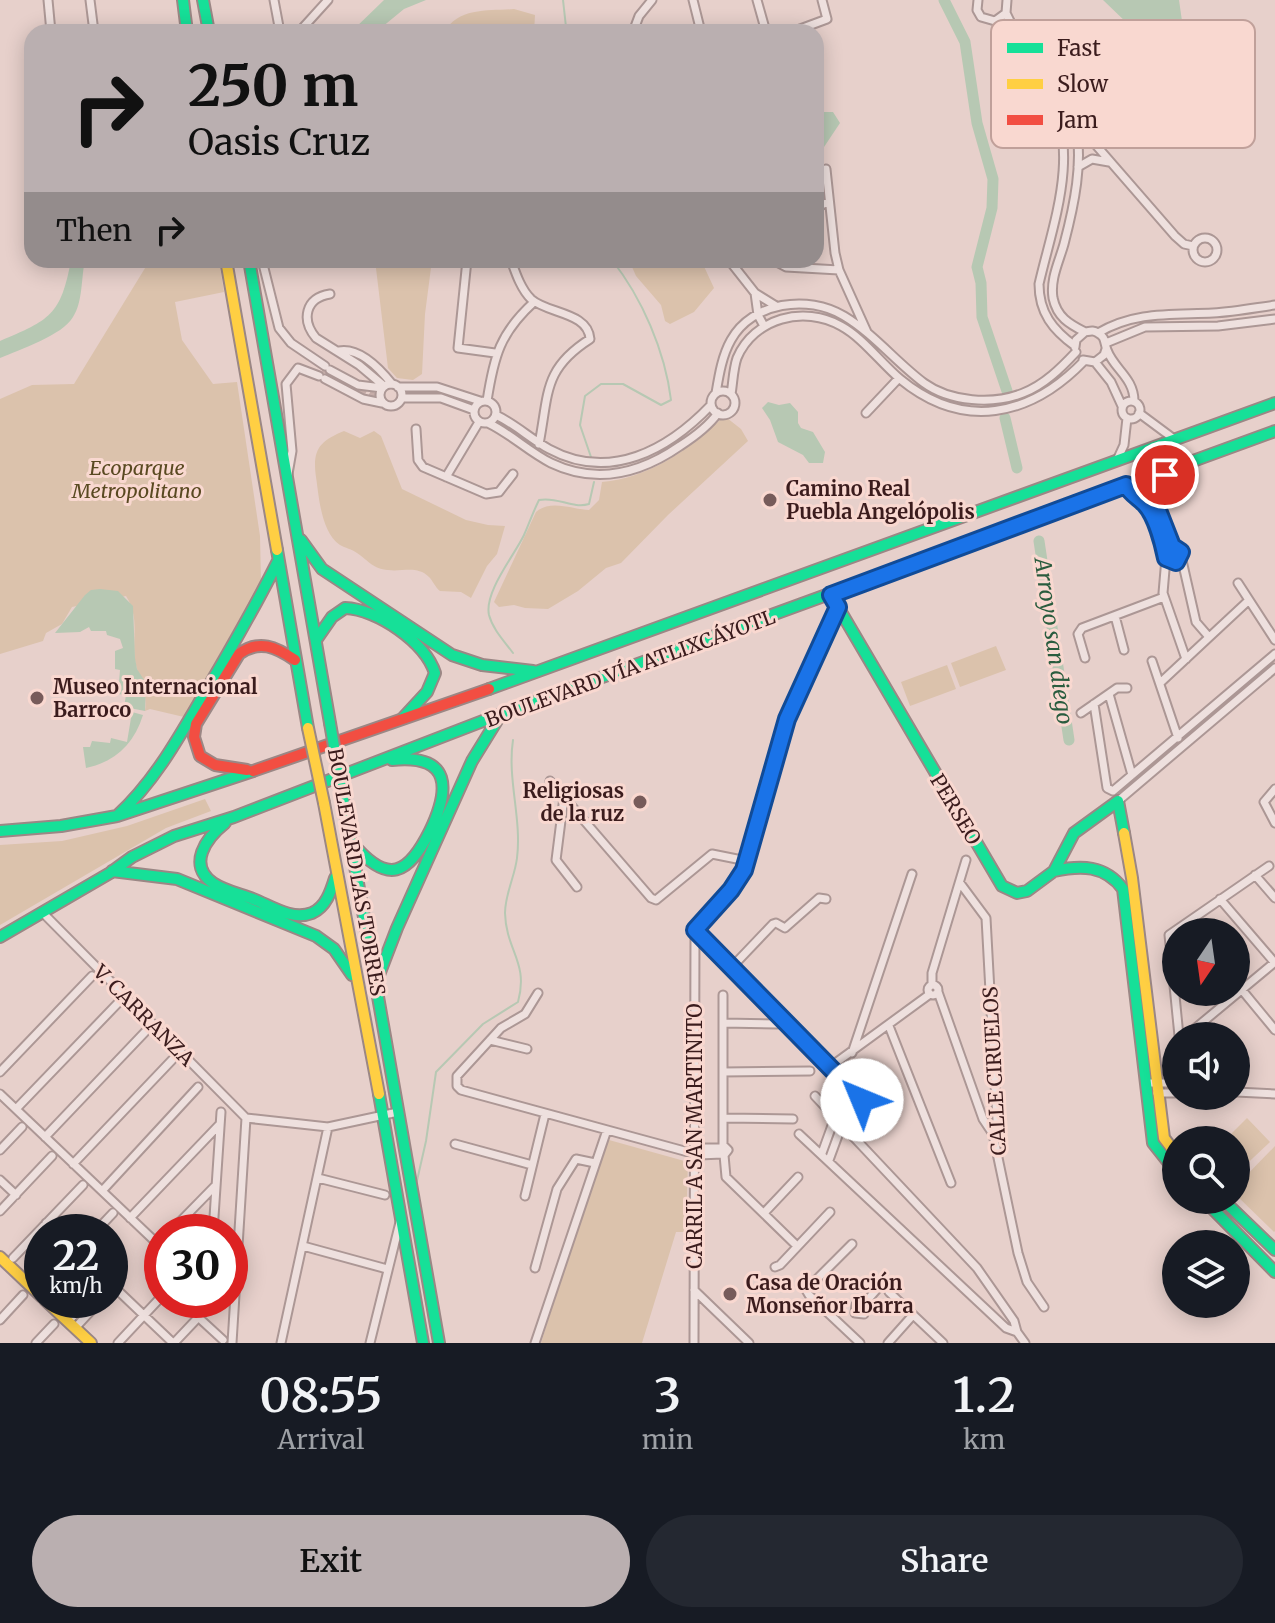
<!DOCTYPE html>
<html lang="en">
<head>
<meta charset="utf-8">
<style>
	body { margin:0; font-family:Merriweather,serif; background:#242831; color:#f1f3f6; height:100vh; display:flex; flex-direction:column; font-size:30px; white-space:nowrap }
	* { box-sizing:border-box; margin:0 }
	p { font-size:26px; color:#9ea1a6 }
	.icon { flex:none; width:44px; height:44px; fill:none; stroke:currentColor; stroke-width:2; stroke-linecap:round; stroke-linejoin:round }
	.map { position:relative; height:1343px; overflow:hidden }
	.drawer { display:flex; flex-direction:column; background:#171b24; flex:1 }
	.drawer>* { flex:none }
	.top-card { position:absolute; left:24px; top:24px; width:800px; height:244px; border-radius:24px; box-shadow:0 4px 20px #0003; background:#baafb0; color:#111; overflow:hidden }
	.needle { width:52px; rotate:193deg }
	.tools { position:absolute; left:1162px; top:918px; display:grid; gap:16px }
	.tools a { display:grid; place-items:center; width:88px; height:88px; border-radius:50%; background:#171b24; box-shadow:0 4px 20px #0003; font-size:40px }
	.speed { position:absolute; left:24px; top:1214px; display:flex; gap:16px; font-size:40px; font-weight:700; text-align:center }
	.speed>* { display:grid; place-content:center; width:104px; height:104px; border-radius:50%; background:#171b24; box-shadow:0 4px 20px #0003; line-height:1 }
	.speed small { font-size:20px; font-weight:400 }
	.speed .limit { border:12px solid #d22; background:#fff; color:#111 }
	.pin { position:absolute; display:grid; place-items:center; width:68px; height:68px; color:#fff; margin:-34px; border:4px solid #fff; border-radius:50%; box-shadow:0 2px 8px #0007 }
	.me { position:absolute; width:88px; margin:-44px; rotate:315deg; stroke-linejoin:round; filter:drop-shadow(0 0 6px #0008) }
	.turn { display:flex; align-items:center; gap:28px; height:168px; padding:0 32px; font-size:36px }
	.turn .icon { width:104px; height:104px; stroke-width:2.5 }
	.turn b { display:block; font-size:56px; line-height:68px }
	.then { display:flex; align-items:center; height:76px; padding:0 32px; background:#0003; gap:16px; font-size:30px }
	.eta { display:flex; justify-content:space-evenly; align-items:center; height:136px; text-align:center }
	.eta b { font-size:48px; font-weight:600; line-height:56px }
	.button { display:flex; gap:16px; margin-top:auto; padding:16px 32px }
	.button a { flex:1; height:92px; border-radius:48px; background:#baafb0; color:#111; font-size:32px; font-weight:600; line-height:92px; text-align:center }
	.button a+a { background:#242831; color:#f1f3f6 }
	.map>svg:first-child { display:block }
</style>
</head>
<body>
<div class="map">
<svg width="1275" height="1343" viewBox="0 0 1275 1343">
	<rect width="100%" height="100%" fill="#e7d0cb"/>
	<!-- green -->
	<path fill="#dbc2ac" d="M514,9L535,15L534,32H445C457,7 491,11 514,9Z
		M150,260H219L224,292L175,302L182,340L213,384L237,382L260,536L261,582L184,717L150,709L145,711C148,691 138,679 135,660C132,638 140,617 126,596L72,607L62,624L46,633L43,641L0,654V399L32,385L74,384Z
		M375,260H432L425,314L422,374L413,380L397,378L388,368Z
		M629,260H701L714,288L694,312L670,324L665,321L661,305L636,276Z
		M727,418L741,429L748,441L668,515L621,563L606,568L578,591L548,609L525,608L514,605L499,607L494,602L536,512C550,499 572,509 589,510L599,500L602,482C648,478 687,451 720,420Z
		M344,431L360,438L374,431L381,436L402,489L466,520L488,525L505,526L497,554L487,566L471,598L461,592L440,591C435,587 433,581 429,577C417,565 403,572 388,570C373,569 369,561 357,553C352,549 345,548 340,545C321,532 319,497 316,477C312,449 320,441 344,431Z
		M996,646L1006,670L960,687L951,663Z
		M947,665L956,689L910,706L901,682Z
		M205,799L211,811L166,828L0,925V845L62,841L127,826Z
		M1247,1118L1270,1142L1236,1174V1140H1225Z
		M609,1140L688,1162L686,1232H676L642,1343H541L588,1194Z
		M1275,1146V1231L1274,1232L1236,1195V1186Z"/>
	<!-- water -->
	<path fill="#b7c8b3" d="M384,0H426L404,9L376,32H351Z
		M1103,0H1179L1185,42L1174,50L1128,24Z
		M823,112H833L840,123L822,150L816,153V115Z
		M71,260H85C81,278 83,302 73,317C63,335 19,350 0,358V341C50,320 61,315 71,260Z
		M768,402L779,405L790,403L798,412V423L801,428L813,432L825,452L823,463H809L803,455L778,442L770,420L762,408Z
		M100,589L118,591L133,606L135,658L137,669L146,683L145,711L124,707L126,695L118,694L120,670L115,669V651L123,648L120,639L107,635L106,631H91L89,627L80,632L55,633L85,595L91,590Z
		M132,712L143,715C134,744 115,762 86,768L83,747H90L92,741L110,743L111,738L127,742Z"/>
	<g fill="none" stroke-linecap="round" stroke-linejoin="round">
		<!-- stream -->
		<path stroke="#b7c8b3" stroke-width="2" d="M563,32L566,27L563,0
			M592,460L580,425L585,396L601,384H623L661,405L671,400C665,351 642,298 612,260
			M513,653C505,642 493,630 489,615C484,592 514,556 524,535C529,524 533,512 539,500C557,496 572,509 589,504L594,482
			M416,1185L426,1141L436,1072L483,1024L518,1002C529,962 506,951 505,913C505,894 515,876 517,858C522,819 507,779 513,740"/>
		<!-- river -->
		<path stroke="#b7c8b3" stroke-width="11" d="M944,0L965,42L977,123L993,179L992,208L977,267L981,283L982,317L1007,391
			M1005,418L1017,468
			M1039,541L1069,740"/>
		<!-- street-tunnel -->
		<path stroke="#c5aca8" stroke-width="7" stroke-dasharray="7 3.5" stroke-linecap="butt" d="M323,369L381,400"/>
		<defs>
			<path id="street" d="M48,0L51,32
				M90,0L94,32
				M274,0L280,32
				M693,0L701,32
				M757,0L766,32
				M978,0L977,10L981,17L995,21L1006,13L1007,0
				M1006,13C1023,52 1064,79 1075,122C1084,161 1074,206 1064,244C1059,262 1050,279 1053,298C1057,317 1069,324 1085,332
				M995,21C1012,44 1033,66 1047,91C1082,151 1053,223 1039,284C1039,313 1053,330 1075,346
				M299,32L328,0
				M633,32L639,16L652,0
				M792,32L827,19L822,0
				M1075,121L1175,236L1184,244L1193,246
				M1078,167L1092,159L1109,162
				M826,169L835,253L839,270L867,332
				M816,207L829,202
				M1193 250a12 12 0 1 1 24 0a12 12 0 1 1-24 0Z
				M262,260L279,328L291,343L325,366
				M467,260L458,348L495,353
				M511,260C516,274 521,289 531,299C548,314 588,312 590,339C543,369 549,393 539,444
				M729,260L755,293L776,306
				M773,260L786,267L839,270
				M755,293L758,315L764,326
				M330,294C305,298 301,320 316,338L359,365L384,386
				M1098,333C1135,311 1172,315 1213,313C1234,312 1254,308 1275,305
				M1106,343L1145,327L1218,326L1275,319
				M1075,347L1076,340L1085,332C1091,331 1093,330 1098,333C1106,337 1104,343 1107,350C1114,369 1134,378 1134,401
				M339,351C360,347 380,369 392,384
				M1083,360L1095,362L1104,355L1106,349
				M1095,362L1111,382L1122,406
				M330,370L358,385L382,388
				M325,379L363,399L382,403
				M380 395a11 11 0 1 1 22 0a11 11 0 1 1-22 0Z
				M398,387H437L480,401
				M711 403a12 12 0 1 1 24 0a12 12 0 1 1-24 0Z
				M716,393C719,375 722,356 731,340C752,302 808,294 844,316C874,334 896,362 924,383C950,402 993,405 1023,393C1044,385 1061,368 1076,352
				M731,394C733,383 733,370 737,358C754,318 804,305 841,326C863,338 880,362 900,379C963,431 1030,417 1084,361
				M402,398H441L474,410
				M474 412a11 11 0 1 1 22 0a11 11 0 1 1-22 0Z
				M1122 410a9 9 0 1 1 18 0a9 9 0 1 1-18 0Z
				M487,401C494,356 500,333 534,302
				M866,413L899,378
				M1139,413L1174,439
				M496,415C515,424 531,439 549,449C610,482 668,450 711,405
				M488,423C511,434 529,452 551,463C597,485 641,473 680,446C694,437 708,427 718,413
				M416,429L418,460L423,467L486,494L499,492L513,474
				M1118,458L1124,445L1127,418
				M288,474L292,451L286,384L298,368L319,376
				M1165,475C1144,498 1162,521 1172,546
				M446,477L479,422
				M1126,485L1132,494L1148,506L1166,550
				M1165 554a8 8 0 1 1 16 0a8 8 0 1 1-16 0Z
				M1181,556L1196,622L1209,637
				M1166,558L1163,593L1186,659
				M1238,583L1275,640
				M1115,616L1124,650
				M1085,658L1078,634L1082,628L1164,597
				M1152,661L1178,738
				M1160,683L1248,601
				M1109,694L1132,775
				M1094,704L1107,788L1113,791L1275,654
				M1081,713L1117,688H1127
				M550,781L651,898L656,900L712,854L747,861
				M1275,789L1264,802L1275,823
				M564,797L556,860L577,887
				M1118,801L1275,668
				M1255,875L1275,898
				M960,883L986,918L997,1120L993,1134L1018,1253L1027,1282L1044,1307
				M1220,899L1275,963
				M42,912L246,1118
				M695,930L731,890L744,870L787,719L838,607
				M695,930L862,1100
				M732,967L773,924L776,923L785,928L819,898L826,899
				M932,984V973L966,860
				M928 990a5 5 0 1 1 10 0a5 5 0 1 1-10 0Z
				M1242,990L1275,1030
				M938,992L983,1119L993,1134
				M538,993L525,1014L501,1028L457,1076V1086L461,1090L699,1155L722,1154
				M723,995V1146
				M723,1023L777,1024
				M889,1026L951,1183
				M1179,1036L1169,935L1269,866
				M1186,1036L1275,962
				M490,1040L527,1049
				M852,1053L912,874
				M830,1067L930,994
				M0,1072L92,976
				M723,1072L810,1071
				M1146,1083H1176
				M1236,1092L1275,1094
				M1157,1093H1176
				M0,1094L162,1248
				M815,1096L977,1268L1014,1321L1017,1332L1025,1343
				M16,1109L118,1003
				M246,1118L328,1127L398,1112
				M723,1118L793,1119
				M799,1134L1006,1328L1017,1332
				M45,1137L145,1032
				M455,1144L532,1165
				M721,1148L725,1147L728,1150L724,1155L726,1177L797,1246
				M0,1150L22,1127
				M693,1152L699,1148H720
				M822,1153L847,1084
				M829,1160L854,1092
				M73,1164L172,1060
				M318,1178L385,1195
				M0,1180L16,1195
				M102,1191L198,1087
				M525,1196L545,1114
				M0,1211L52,1156
				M764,1213L798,1177
				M130,1218L220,1124
				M46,1223L56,1232
				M95,1232L113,1213
				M170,1232L216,1185
				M213,1232L221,1112
				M852,1244L806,1290L809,1295L860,1343
				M303,1246L387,1269
				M13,1258L83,1185
				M775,1267L780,1265L830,1212
				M535,1268L557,1189L576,1159L595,1163
				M110,1276L120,1265
				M110,1283L173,1343
				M694,1290L749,1343
				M889,1292L943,1343
				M863,1305H856L855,1313L864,1314L863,1305L885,1280
				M198,1317L223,1340
				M0,1320L23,1295
				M68,1322L88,1300
				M75,1328L101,1300
				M36,1343L54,1324
				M118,1343L162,1296
				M174,1343L210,1305
				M232,1343L246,1118
				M281,1343L328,1127
				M370,1343L400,1222
				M535,1343L607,1130
				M694,1343L695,930
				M888,1343L913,1315"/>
			<path id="fast" d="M183,0L187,32
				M203,0L209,32
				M249,260L330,723
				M301,540L322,569L452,655L482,665L533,671
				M277,550L308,728
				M831,595L1002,886L1017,893L1027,891L1054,871L1074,833L1118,801L1124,833
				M316,640L332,617L345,608C377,609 425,642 435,673L427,692L403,718
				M489,689L1275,403
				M343,798L439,1343
				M117,816C154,782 178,739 203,696C229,652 255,607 278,561
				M234,817L501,714L1275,431
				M225,823C206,838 187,865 213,883C225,891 240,894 253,899C271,906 292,921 312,913C326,907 331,891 335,878
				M0,831L61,826L117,816L253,771
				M353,844C388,885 408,875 430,831C450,789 452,754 392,760
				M112,871L177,879L316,936L334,949L352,975
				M1054,871C1081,865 1105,865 1123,889L1153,1143L1176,1172
				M0,937L110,873L132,857L174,836L234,817
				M377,980L397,928L472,761L501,714
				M379,1094L423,1343
				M1204,1200L1275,1272
				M1223,1200L1275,1250"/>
			<path id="slow" d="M226,260L277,550
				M324,803L379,1094
				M1124,833L1132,878L1164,1138L1176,1154
				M0,1257L42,1297
				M45,1300L91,1343"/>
			<path id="jam" d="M247,770L215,765L200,756L194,737L196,724L239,654C259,639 276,647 295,660
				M253,771L489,689"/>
		</defs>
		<!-- street casing -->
		<use href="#street" stroke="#ac9795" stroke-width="11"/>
		<!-- fast casing -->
		<use href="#fast" stroke="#9b8785" stroke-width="14"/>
		<!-- slow casing -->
		<use href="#slow" stroke="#9b8785" stroke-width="14"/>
		<!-- jam casing -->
		<use href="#jam" stroke="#9b8785" stroke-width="14"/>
		<!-- street -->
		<use href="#street" stroke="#eee0de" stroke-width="7"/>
		<!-- fast -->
		<use href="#fast" stroke="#16e098" stroke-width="10"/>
		<!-- slow -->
		<use href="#slow" stroke="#ffcf43" stroke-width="10"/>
		<!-- jam -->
		<use href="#jam" stroke="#f24e42" stroke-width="10"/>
		<defs>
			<path id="fast-bridge" d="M330,723L343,798"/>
			<path id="slow-bridge" d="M308,728L324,803"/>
		</defs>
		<!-- fast-bridge casing -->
		<use href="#fast-bridge" stroke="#9b8785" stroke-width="14" stroke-linecap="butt"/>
		<!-- slow-bridge casing -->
		<use href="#slow-bridge" stroke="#9b8785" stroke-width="14" stroke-linecap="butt"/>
		<!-- fast-bridge -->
		<use href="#fast-bridge" stroke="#16e098" stroke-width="10"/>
		<!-- slow-bridge -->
		<use href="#slow-bridge" stroke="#ffcf43" stroke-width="10"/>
	</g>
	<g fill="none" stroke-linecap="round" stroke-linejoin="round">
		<defs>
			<path id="route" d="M862,1100L695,930L731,890L744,870L787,719L838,607L831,595L1126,485C1131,494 1138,497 1145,504C1156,516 1163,543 1166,558L1176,562L1181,552L1172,546L1154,500L1155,489L1165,475"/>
		</defs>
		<!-- route casing -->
		<use href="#route" stroke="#114b97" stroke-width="20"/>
		<!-- route -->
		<use href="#route" stroke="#1a73e8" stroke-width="14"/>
	</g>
	<!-- markers -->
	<g fill="#775b5a" stroke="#f9d8d0" stroke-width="3">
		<circle cx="770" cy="500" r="8"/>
		<circle cx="37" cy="698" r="8"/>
		<circle cx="640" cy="802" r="8"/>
		<circle cx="730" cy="1294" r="8"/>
	</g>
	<g text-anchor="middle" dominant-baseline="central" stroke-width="6" stroke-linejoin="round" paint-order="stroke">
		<!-- park labels -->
		<g font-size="20" font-style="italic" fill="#594921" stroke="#f9d8d0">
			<text x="137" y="467">Ecoparque<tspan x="137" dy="23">Metropolitano</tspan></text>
		</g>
		<!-- poi labels -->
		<g font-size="20" font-weight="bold" fill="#3b1c1d" stroke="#f9d8d0" text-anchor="start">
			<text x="786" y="488">Camino Real<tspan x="786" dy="23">Puebla Angelópolis</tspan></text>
			<text x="53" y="686">Museo Internacional<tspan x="53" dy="23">Barroco</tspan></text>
			<text x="624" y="790" text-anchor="end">Religiosas<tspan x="624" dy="23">de la ruz</tspan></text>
			<text x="746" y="1282">Casa de Oración<tspan x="746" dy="23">Monseñor Ibarra</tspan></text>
		</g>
		<!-- street labels -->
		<g font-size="20" fill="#3b1c1d" stroke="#f9d8d0">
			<text transform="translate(630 668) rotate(-20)">BOULEVARD VÍA ATLIXCÁYOTL</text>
			<text transform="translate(956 809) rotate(59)">PERSEO</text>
			<text transform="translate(357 872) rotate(80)">BOULEVARD LAS TORRES</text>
			<text transform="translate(144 1015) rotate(45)">V. CARRANZA</text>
			<text transform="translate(994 1071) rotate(-93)">CALLE CIRUELOS</text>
			<text transform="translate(694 1136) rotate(-90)">CARRIL A SAN MARTINITO</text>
		</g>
		<!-- water labels -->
		<g font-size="22" font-style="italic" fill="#2a5c3e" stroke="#f9d8d0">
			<text transform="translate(1054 641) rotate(82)">Arroyo san diego</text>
		</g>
	</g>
	<!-- legend -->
	<rect x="991" y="20" width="264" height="128" rx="12" fill="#f9d8d0" stroke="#c0a09a" stroke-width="2"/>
	<rect x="1007" y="43" width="36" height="10" fill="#16e098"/>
	<rect x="1007" y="79" width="36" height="10" fill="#ffcf43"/>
	<rect x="1007" y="115" width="36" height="10" fill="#f24e42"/>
	<g font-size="22" fill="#3b1c1d">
		<text x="1057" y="56">Fast</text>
		<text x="1057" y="92">Slow</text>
		<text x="1057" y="128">Jam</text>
	</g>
</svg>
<div class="tools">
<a><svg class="needle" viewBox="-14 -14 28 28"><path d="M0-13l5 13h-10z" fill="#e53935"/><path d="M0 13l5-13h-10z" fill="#9ea1a6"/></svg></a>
<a><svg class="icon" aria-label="sound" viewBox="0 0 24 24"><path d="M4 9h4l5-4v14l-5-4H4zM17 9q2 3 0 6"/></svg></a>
<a><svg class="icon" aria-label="search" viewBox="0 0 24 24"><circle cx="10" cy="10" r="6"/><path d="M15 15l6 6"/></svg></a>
<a><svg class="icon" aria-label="layers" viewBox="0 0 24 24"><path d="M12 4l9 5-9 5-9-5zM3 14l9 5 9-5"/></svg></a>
</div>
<div class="speed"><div>22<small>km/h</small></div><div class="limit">30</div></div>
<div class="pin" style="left:1165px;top:475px;background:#d93025"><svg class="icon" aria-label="arrive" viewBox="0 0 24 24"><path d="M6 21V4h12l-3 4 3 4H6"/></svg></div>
<svg class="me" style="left:862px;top:1100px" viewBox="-20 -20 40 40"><circle r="19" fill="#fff"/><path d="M0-13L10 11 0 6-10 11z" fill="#1a73e8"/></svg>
<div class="top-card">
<div class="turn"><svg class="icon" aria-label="right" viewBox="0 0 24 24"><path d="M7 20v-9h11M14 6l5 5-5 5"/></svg><div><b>250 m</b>Oasis Cruz</div></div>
<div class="then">Then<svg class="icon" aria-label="right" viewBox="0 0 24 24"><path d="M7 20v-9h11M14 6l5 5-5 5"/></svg></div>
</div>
</div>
<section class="drawer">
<div class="eta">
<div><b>08:55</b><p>Arrival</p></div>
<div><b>3</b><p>min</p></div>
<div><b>1.2</b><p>km</p></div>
</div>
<div class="button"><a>Exit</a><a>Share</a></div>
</section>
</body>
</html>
